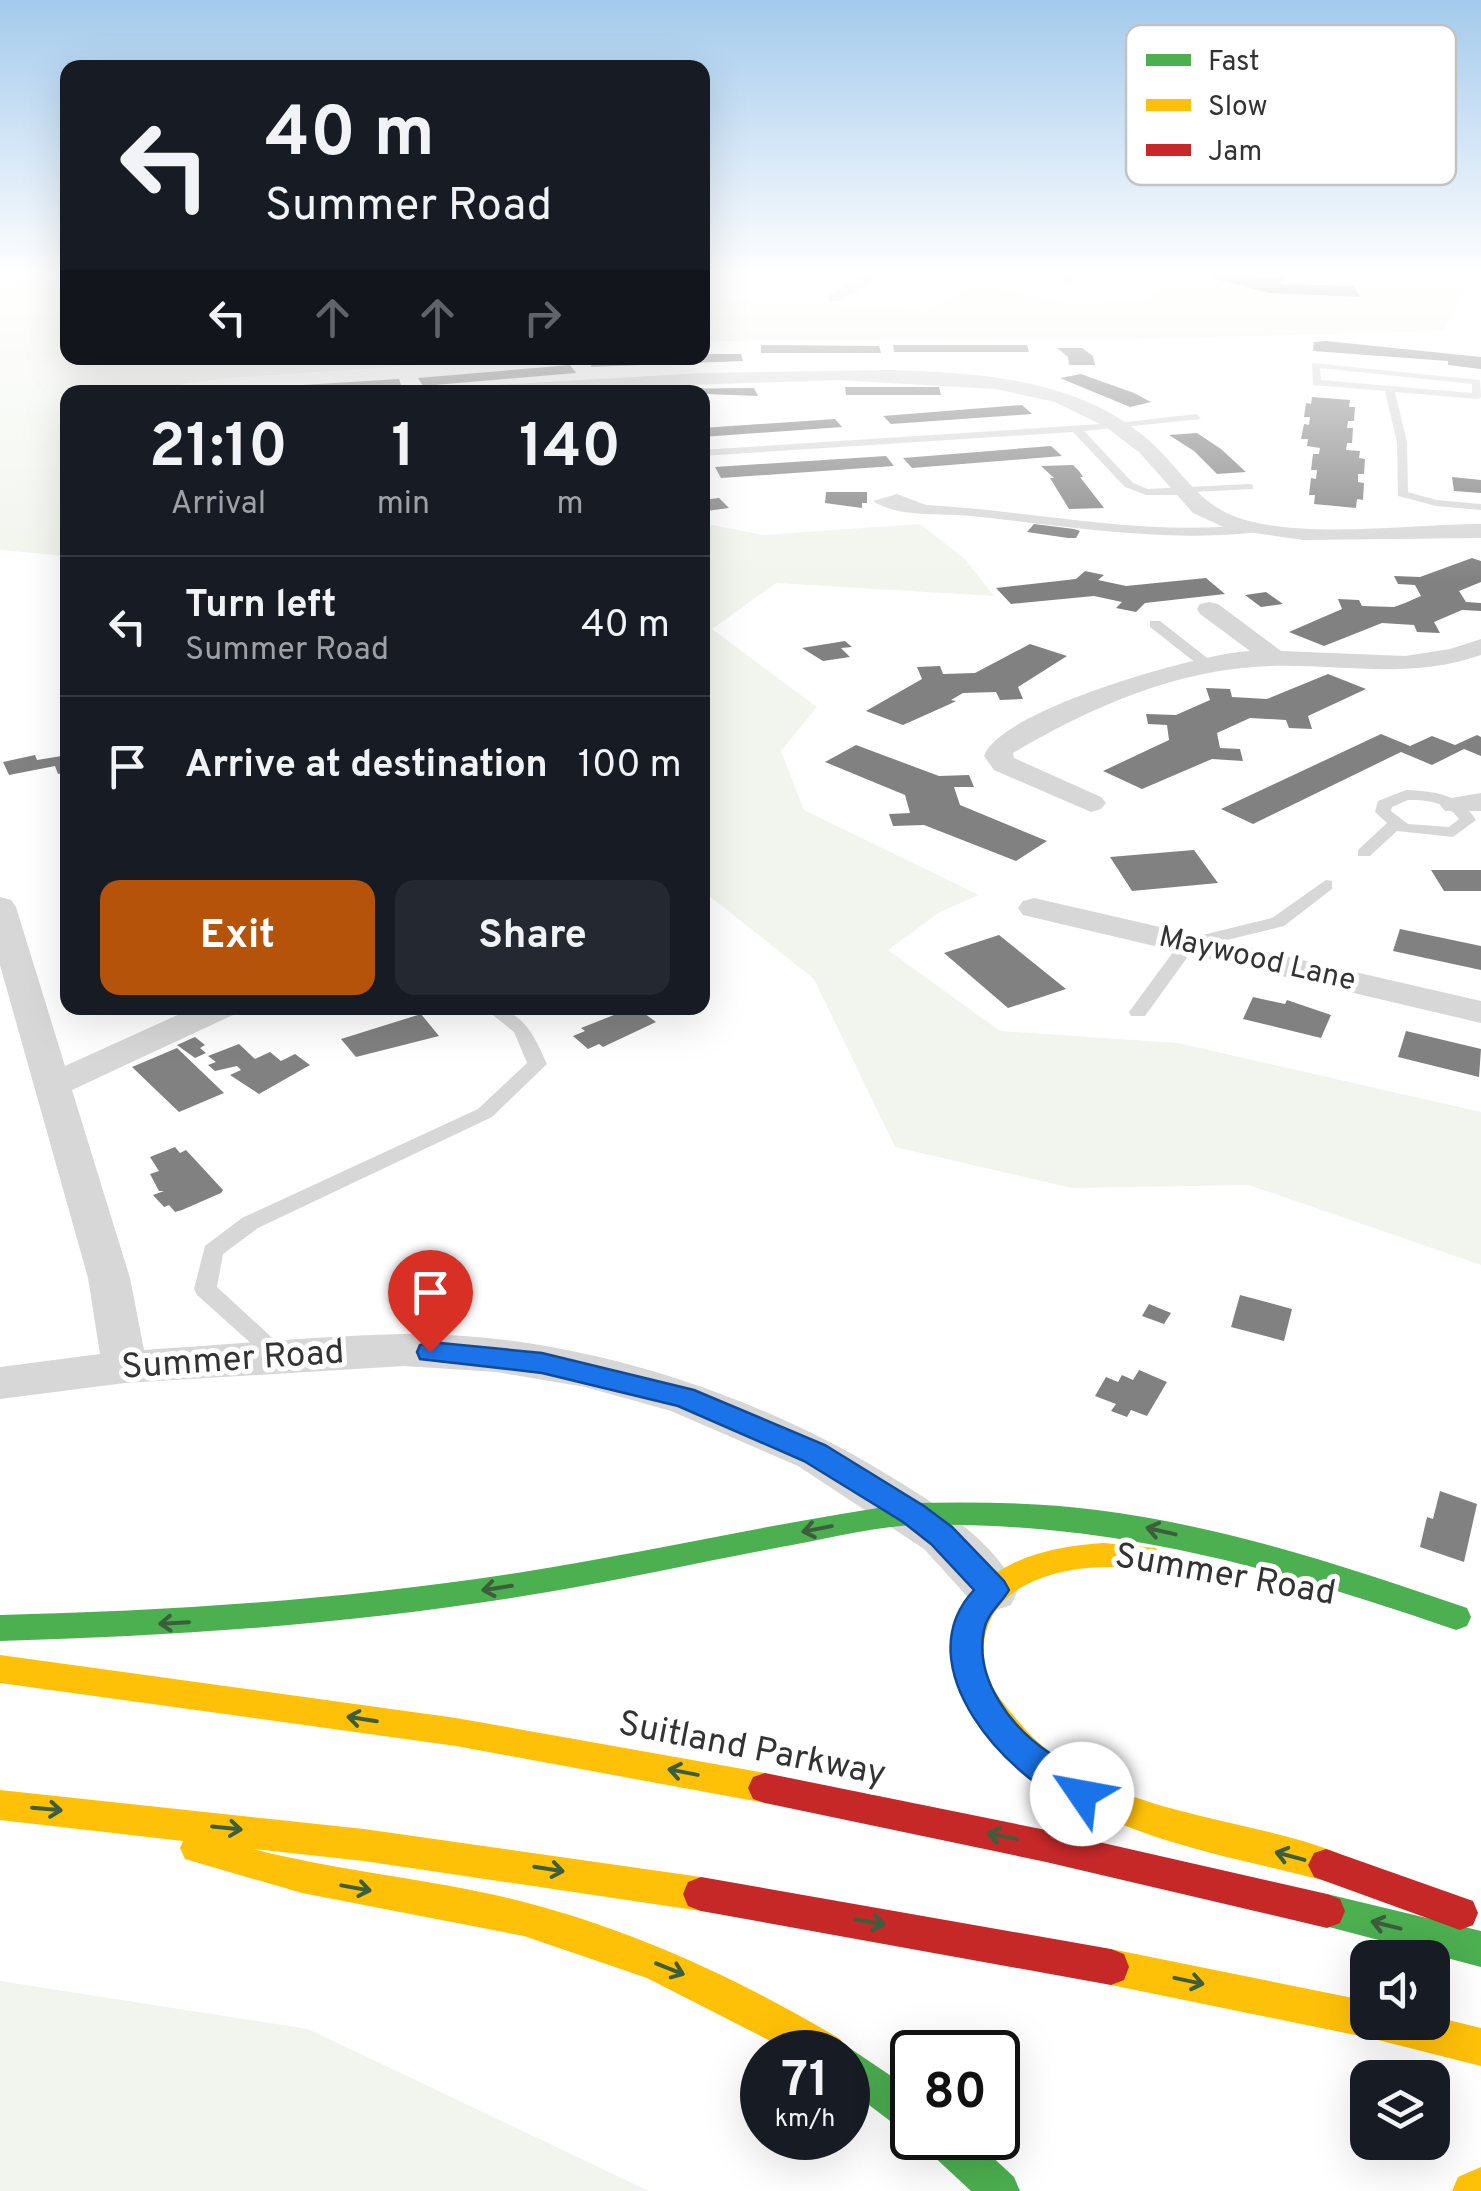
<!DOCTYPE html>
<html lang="en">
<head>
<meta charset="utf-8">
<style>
	body { margin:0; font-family:Overpass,sans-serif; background:#242831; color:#f1f3f6; height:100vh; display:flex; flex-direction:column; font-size:38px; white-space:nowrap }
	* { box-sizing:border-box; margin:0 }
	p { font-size:32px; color:#9ea1a6 }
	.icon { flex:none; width:55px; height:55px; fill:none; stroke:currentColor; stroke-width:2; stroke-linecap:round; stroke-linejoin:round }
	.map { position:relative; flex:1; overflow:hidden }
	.details { position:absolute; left:60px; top:385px; width:650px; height:630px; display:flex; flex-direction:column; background:#171b24; border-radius:20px; box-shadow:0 10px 40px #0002 }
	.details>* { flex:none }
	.banner { position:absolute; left:60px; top:60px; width:650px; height:305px; border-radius:20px; box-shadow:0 10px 40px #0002; background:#171b24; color:#f1f3f6; overflow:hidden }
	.tools { position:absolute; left:1350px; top:1940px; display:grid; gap:20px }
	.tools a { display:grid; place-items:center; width:100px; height:100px; border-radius:20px; background:#171b24; box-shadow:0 10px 40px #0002; font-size:50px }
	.speed { position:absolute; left:740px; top:2030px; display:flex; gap:20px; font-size:50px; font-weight:700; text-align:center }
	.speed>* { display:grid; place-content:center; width:130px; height:130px; border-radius:50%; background:#171b24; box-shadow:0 10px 40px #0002; line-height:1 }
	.speed small { font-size:25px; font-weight:400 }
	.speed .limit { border:5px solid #111; border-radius:15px; background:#fff; color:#111 }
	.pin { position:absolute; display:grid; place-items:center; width:85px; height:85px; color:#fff; margin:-102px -42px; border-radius:50% 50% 50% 0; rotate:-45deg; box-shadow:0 0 10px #0007 }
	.pin .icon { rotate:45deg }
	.me { position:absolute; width:110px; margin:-55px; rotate:303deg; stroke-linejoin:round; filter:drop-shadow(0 0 8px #0008) }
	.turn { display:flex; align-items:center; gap:35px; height:210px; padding:0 40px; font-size:45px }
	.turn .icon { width:130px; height:130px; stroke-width:2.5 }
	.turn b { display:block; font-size:70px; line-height:85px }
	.lanes { display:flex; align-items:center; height:95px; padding:0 40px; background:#0003; justify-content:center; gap:50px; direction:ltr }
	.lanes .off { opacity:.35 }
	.eta { display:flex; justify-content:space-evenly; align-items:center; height:170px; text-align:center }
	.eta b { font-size:60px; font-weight:700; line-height:70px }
	.button { display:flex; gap:20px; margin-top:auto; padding:20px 40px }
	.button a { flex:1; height:115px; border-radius:20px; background:#b45309; color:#fff; font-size:40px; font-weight:700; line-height:115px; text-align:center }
	.button a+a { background:#242831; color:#f1f3f6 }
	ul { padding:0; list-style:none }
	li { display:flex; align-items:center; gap:30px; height:140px; padding:0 40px; border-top:2px solid #363941 }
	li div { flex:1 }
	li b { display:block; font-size:38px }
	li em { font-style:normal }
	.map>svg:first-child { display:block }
</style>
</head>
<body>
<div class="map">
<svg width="1481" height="2191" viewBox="0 0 1481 2191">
	<rect width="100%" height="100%" fill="#fff"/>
	<!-- green -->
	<path fill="#f1f5ed" d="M33,274H67L68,358H525L226,378L127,392H68L67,556L0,550V280Z
		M1178,274H1380L1467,284L1444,331L1119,340L703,341L702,295L753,303L927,310L975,285L1070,304L1147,301Z
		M702,523L763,535L920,524L964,558L994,596L776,583L712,629L817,707L781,751L804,810L979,895L940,912L888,950L1000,1031L1178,1043L1481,1112V1265L1249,1185L1072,1188L895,1147L814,979L703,891Z
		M0,1981L308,2029L649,2191H0Z"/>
	<!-- building -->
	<path fill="#818181" d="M1214,274L1287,277L1279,284L1353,286L1360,297L1270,293L1214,279Z
		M1326,341L1481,357V369L1448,365V361L1313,351L1314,342Z
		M761,345L879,346L881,353H761Z
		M893,345H1027L1029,352H894Z
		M1057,348H1082L1093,356L1095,365H1069L1068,357Z
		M702,354H741L743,361L591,367L590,360L702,358Z
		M570,365L576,373L423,386L418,378Z
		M1081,374L1134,393L1151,402L1130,407L1060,378Z
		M399,379L402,388L370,390L240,392V389Z
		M845,387H939L941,395H846Z
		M754,388L758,396L655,392V389Z
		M1312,397L1350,400L1349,407H1355L1354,421H1348L1347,428H1353L1352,443H1347L1346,450L1360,451L1359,458L1365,459L1364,474H1358V482L1364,483L1363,500L1357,499L1356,508L1314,504L1315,495H1309L1311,478L1316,479L1317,470H1311L1313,454H1319L1320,448L1307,446L1308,439H1301L1304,424L1309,425L1310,417H1304L1306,403L1311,404Z
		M1022,405L1032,414L891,424L883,416Z
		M835,419L842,427L702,437V428Z
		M1197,433L1221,449L1246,472L1217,474L1194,451L1169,435Z
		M1051,446L1062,456L912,468L903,458Z
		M886,456L894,466L721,478L715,467Z
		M1073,465L1079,471L1083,477H1080L1104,508L1069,509L1050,478H1054L1041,466Z
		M1452,477L1481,480V493L1454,491Z
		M826,492H867V503H862V508L825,503Z
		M719,498L729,508L706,511L702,507V500Z
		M1034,524L1074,529L1080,531L1076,538H1068L1027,532Z
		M1472,558L1481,561V582L1459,591L1466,602L1481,603V611L1462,610L1434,622L1440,633L1417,632L1414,625L1382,623L1324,646L1289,632L1342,609L1338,599L1359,600L1362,606L1394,607L1405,603L1421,596L1415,585L1398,584L1394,576L1420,577Z
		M1085,571L1104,575L1098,580L1126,586L1206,578L1225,594L1145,603L1136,612L1116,608L1122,602L1094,596L1011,604L996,588L1076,579Z
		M1266,592L1283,604L1261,607L1245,595Z
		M845,641L852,647L841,648L850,657L823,661L802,648Z
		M1030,644L1067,656L1018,687L1023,699L1000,700L996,692L963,693L951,700L956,701L950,704L903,725L866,711L922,679L917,667L940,666L943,674L975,673Z
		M1328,674L1366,689L1308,716L1312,729L1289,728L1286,720L1250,718L1217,733L1220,748L1240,749L1243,761L1212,759L1142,789L1103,771L1169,740L1167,725L1148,724L1146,714L1176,715L1210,700L1206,688L1230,689L1232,697L1267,699Z
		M1381,734L1410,746L1432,736L1455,745L1477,735L1481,737V756L1464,749L1432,765L1401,752L1253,824L1221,809Z
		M856,745L939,776L969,775L974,787H954L960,805L1047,841L1016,861L924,825L893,826L889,814L910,813L905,795L825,762Z
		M35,755L37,760L68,755V772L58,774L55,766L9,775L3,762Z
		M1194,850L1218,883L1132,891L1110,857Z
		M1431,870H1481V891H1444Z
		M1400,929L1481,946V970L1393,951Z
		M999,935L1066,989L1008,1008L944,953Z
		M1253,997L1285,1004L1287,1000L1331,1015L1321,1038L1243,1019Z
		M618,1008H637L656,1022L603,1047L599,1044L588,1049L573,1036L585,1031L581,1028L619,1013L614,1009Z
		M421,1014L439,1036L356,1057L341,1039Z
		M1406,1031L1481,1049L1479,1077L1398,1057Z
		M195,1037L205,1045L200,1048L206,1053L195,1058L177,1045Z
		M239,1044L255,1059L270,1052L281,1061L295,1054L310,1065L259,1094L230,1075L241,1070L237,1066L215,1071L208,1065L216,1062L208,1056Z
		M177,1048L224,1093L179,1112L132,1067Z
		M175,1147L180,1153L186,1150L223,1190L221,1193L182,1210L175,1212L169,1205L164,1207L153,1195L164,1191H159L150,1174L159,1171L150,1157Z
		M1240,1295L1292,1309L1284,1341L1231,1327Z
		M1149,1304L1171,1313L1164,1324L1142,1316Z
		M1139,1370L1167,1382L1147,1416L1131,1410L1127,1417L1111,1411L1116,1404L1095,1396L1106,1377L1118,1382L1122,1375L1133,1380Z
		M1440,1491L1477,1504L1464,1562L1420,1547L1427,1517L1433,1519Z"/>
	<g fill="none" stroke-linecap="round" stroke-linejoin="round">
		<!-- lane -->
		<path fill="#d7d7d7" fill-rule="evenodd" d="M1284,274H1341L1310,279Z
			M1459,274H1481V277Z
			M1312,363L1480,380L1481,397L1477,399L1395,392L1407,443L1408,492L1436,500L1481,504V510L1436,506L1398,496L1397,443L1385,391L1313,385ZM1320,368L1472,384V393L1321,380Z
			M1197,414L1201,419L1084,431L1133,483L1148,489L1249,484L1253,485V489L1192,492L1186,495H1146L1125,487L1073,432L702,456V450L1117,423Z
			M897,494L926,505C1037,511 1136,536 1250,525L1256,529L1250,533C1155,542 1066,526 971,516C942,513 898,518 873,501Z
			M1150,621H1160L1211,661V667H1201L1150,627Z
			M1406,790C1434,791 1460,794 1476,820L1453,837L1397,831L1370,856H1358V850L1387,823L1375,812L1378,801ZM1408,800C1429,800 1446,802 1459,819L1449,827L1408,824L1391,811L1392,807Z
			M1326,880L1332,881V889L1284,926L1194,948L1145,1016H1131L1129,1012L1182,940L1272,918Z
			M484,1008C521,1006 533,1033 547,1064L492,1117L258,1228L223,1254L217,1287L293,1357L289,1363H273L197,1295L194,1289L205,1246L242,1218L478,1109L527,1063L514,1032Z"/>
		<!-- street -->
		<path fill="#d7d7d7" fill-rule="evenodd" d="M865,274H884L841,301H829V295Z
			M1065,274H1081L1069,286L1061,281Z
			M890,370C978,373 1075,378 1145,437C1178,464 1195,502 1236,517C1301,540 1410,524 1481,524V538L1303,540L1228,529L1193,513L1140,453L1106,427L1055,402L996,389L837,380L471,392L480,386L703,373Z
			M1209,602L1218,604L1281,651L1405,656L1450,649L1481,639V655C1410,680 1342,664 1270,666C1177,669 1091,707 1013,753L1014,758L1101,797L1106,803L1101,809L1091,812L994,770L984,756C999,710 1201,653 1250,651L1200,614L1197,609L1200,604Z
			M1481,793V811H1445L1440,805L1445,799Z
			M0,897L11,900L16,907L65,1066L193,1008H239L233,1015L72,1090L130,1278L144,1350C230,1345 316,1336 401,1334C562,1331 747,1389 883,1472C933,1502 991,1537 1018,1590L1011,1605L993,1611L975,1605L924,1549L798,1466L671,1411L585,1387L496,1372L404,1366L125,1383L0,1399V1367L100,1354L88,1278L0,965Z
			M1034,898L1481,1001V1023L1023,915L1018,908L1023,901Z"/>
		<!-- fast -->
		<path fill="#4caf50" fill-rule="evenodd" d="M913,1503C974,1502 1036,1502 1097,1510C1224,1526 1347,1567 1467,1608L1471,1617L1467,1626L1456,1630C1277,1568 1111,1521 919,1525C877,1526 834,1537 792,1545C711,1560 630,1578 548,1592C367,1623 184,1636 0,1641V1615C175,1611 350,1599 523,1572C654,1551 782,1521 913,1503Z
			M1327,1894L1481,1931V1967L1314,1923L1309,1911L1314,1899Z
			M848,2047L912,2090V2132L898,2127L848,2089V2052H834Z
			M923,2138H972L1014,2177L1020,2191H971L929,2152Z"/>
		<!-- slow -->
		<path fill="#ffc107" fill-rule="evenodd" d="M1104,1543L1156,1548L1160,1557L1156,1566C1141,1570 1126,1567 1110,1567C1079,1567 1049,1572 1022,1587C996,1602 982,1626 984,1656C985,1681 999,1698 1014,1716C1093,1817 1229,1811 1338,1853L1344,1865L1338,1877L1326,1881C1198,1848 1062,1831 977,1719C953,1688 945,1649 962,1613C987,1560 1050,1546 1104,1543Z
			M0,1655L456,1718L765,1773L777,1777L782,1788L777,1799L765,1803L456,1746L0,1683Z
			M0,1790L364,1829L701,1877L714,1882L719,1894L714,1906L701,1911L364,1861L253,1849C342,1872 435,1879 524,1902C636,1931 741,1980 840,2039L846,2052H792L647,1978L524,1936L302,1893L185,1859L180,1848L183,1841L0,1820Z
			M1111,1949L1368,2001V2022H1432V2016L1481,2028V2066L1370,2038L1111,1985L1098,1980L1093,1967L1098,1954Z
			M1481,2167V2191H1452L1458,2177Z"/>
		<!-- jam -->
		<path fill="#c62828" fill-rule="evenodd" d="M765,1773L1046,1830L1327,1894L1340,1899L1345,1911L1340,1923L1327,1928L1046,1862L765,1803L753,1799L748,1788L753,1777Z
			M1326,1849L1473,1901L1478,1913L1473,1925L1460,1930L1314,1877L1308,1865L1314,1853Z
			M701,1877L1111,1949L1124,1954L1129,1967L1124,1980L1111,1985L701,1911L688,1906L683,1894L688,1882Z"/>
	</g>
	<!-- one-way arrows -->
	<defs><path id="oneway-shaft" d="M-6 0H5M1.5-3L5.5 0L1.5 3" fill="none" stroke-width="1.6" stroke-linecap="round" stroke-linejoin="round" transform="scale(2.5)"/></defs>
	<g stroke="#3c5e3d">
		<use href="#oneway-shaft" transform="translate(817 1529) rotate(169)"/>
		<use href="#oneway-shaft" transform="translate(1161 1531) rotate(-167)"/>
		<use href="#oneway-shaft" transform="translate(497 1588) rotate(171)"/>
		<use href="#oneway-shaft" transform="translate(174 1623) rotate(177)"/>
		<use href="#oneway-shaft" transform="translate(362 1719) rotate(-171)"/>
		<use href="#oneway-shaft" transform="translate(683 1772) rotate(-169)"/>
		<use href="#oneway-shaft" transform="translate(47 1809) rotate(5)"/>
		<use href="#oneway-shaft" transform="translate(227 1828) rotate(6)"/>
		<use href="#oneway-shaft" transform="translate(1002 1836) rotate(-169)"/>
		<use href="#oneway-shaft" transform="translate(1290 1856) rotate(-165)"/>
		<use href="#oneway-shaft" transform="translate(549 1869) rotate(9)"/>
		<use href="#oneway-shaft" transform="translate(356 1888) rotate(10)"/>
		<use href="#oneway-shaft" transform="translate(870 1922) rotate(10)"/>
		<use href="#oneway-shaft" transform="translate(1386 1925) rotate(-166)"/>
		<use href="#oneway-shaft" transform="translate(670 1969) rotate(22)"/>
		<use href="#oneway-shaft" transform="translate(1189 1981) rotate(12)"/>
	</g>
	<!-- sky -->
	<linearGradient id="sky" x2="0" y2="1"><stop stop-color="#a3caec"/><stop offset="0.47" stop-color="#fff"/><stop offset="1" stop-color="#fff" stop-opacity="0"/></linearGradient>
	<rect width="1481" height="581" fill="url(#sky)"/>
	<!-- route -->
	<path fill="#1a73e8" stroke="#114b97" stroke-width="2.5" d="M430,1342L542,1353L694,1390L825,1445L924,1506L952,1527L1004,1581L1009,1590C1001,1604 987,1613 984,1630C974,1679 1011,1728 1051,1754C1068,1765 1090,1775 1099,1794L1094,1804L1082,1809C1009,1782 903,1666 974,1590L931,1544L903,1522L804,1461L678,1406L542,1373L420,1359L417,1352L420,1345Z"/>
	<g text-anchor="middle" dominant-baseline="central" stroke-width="10" stroke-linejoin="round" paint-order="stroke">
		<!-- street labels -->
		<g font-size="30" fill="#333" stroke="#fff">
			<text transform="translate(1257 960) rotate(13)">Maywood Lane</text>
		</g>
		<!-- near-street labels -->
		<g font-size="35" fill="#333" stroke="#fff">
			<text transform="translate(233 1361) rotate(-4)">Summer Road</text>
			<text transform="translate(1225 1576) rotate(10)">Summer Road</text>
			<text transform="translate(752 1750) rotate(11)">Suitland Parkway</text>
		</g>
	</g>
	<!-- legend -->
	<rect x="1126" y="25" width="330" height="160" rx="15" fill="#fff" stroke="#c2c2c2" stroke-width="2.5"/>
	<rect x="1146" y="54" width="45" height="12" fill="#4caf50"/>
	<rect x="1146" y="99" width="45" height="12" fill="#ffc107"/>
	<rect x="1146" y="144" width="45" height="12" fill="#c62828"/>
	<g font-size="28" fill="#333">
		<text x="1208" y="70">Fast</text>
		<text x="1208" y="115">Slow</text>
		<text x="1208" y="160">Jam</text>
	</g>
</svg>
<div class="tools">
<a><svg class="icon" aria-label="sound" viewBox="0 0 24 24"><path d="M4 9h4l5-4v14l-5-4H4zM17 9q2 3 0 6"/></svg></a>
<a><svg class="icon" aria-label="layers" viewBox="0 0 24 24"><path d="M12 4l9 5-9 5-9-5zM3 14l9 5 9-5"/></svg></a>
</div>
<div class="speed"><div>71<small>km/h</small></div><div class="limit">80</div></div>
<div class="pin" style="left:430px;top:1352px;background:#d93025"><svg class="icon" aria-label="arrive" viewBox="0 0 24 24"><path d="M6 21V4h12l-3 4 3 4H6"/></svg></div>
<svg class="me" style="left:1082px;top:1794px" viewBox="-20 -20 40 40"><circle r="19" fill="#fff"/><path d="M0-13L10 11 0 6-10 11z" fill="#1a73e8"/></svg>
<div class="banner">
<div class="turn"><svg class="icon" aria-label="left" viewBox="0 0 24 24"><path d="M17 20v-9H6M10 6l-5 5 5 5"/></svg><div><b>40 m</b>Summer Road</div></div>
<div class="lanes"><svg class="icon" aria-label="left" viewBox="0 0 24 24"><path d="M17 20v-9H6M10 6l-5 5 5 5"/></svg><svg class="icon off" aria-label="ahead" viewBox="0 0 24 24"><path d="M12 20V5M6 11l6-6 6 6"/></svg><svg class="icon off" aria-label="ahead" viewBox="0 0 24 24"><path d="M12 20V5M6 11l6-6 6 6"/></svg><svg class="icon off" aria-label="right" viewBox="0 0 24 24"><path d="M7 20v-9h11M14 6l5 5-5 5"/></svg></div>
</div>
<section class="details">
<div class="eta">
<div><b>21:10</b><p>Arrival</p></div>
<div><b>1</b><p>min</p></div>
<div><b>140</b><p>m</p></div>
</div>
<ul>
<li><svg class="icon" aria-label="left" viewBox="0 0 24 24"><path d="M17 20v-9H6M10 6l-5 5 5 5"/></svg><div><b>Turn left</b><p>Summer Road</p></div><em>40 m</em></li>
<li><svg class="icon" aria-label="arrive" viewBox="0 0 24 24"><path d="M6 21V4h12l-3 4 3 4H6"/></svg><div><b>Arrive at destination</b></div><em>100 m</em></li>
</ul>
<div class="button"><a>Exit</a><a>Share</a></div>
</section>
</div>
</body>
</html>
